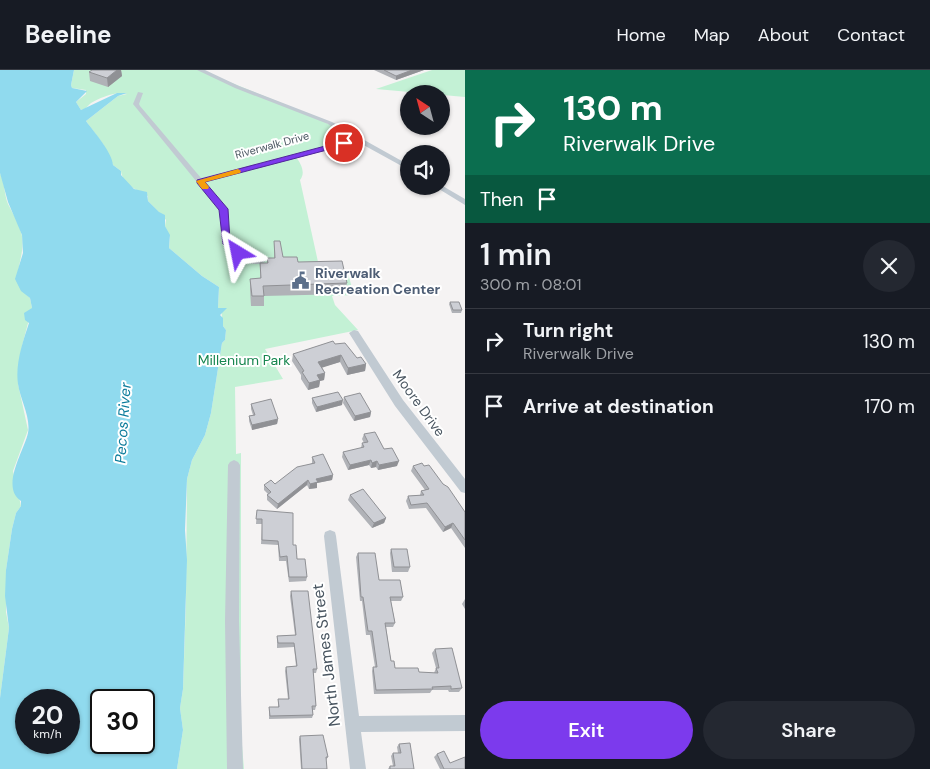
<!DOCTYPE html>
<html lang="en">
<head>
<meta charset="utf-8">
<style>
	body { margin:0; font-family:"DM Sans",sans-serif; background:#242831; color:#f1f3f6; height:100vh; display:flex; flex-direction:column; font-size:19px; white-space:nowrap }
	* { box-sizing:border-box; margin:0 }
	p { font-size:16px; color:#9ea1a6 }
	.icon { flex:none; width:28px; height:28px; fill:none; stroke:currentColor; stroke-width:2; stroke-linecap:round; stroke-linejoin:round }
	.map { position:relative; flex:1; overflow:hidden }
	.sheet { display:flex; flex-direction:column; background:#171b24; width:465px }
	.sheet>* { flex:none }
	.guide { background:#0b6e4f; color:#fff; overflow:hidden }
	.needle { width:32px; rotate:324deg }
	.controls { position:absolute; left:400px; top:15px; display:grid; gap:10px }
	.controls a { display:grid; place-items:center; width:50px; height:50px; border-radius:50%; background:#171b24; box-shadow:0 1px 4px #0004; font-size:25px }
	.speed { position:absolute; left:15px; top:619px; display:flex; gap:10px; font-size:25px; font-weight:700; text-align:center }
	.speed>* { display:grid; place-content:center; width:65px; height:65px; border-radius:50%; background:#171b24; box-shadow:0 1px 4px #0004; line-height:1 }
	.speed small { font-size:12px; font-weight:400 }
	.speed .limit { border:2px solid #111; border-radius:8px; background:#fff; color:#111 }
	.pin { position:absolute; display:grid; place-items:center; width:42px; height:42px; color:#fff; margin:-21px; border:2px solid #fff; border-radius:50%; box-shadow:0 1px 5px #0007 }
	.me { position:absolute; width:55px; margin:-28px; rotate:325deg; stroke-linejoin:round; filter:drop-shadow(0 0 4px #0008) }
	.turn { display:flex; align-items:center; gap:18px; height:105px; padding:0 15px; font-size:22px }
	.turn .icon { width:65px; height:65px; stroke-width:2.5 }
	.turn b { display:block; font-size:35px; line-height:42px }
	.then { display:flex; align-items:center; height:48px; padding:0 15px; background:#0003; gap:10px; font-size:19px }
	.round { display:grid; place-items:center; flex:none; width:52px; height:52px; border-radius:26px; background:#242831 }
	.headline { display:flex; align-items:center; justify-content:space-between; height:85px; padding:0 15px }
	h1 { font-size:30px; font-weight:600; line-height:38px }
	.cta { display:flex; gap:10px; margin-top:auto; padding:10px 15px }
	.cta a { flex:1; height:58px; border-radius:30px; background:#7c3aed; color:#fff; font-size:20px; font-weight:600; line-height:58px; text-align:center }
	.cta a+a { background:#242831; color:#f1f3f6 }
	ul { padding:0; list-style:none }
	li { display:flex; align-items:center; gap:15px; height:65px; padding:0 15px; border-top:1px solid #363941 }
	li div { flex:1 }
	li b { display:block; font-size:19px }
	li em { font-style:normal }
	header { display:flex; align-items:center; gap:30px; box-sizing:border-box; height:70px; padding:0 25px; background:#171b24; border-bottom:1px solid #363941 }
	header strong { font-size:24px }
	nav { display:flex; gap:28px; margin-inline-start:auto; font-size:18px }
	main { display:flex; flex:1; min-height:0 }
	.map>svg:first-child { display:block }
</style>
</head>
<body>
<header>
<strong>Beeline</strong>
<nav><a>Home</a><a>Map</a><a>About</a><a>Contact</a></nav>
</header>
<main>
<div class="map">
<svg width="465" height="699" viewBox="0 0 465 699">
	<rect width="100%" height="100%" fill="#f5f3f3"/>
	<!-- green -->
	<path fill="#c3f1d5" d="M74,0H200L306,43L360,69L295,86C301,93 306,103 300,110L320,201L347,200L354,225L332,226L335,235L358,260L265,279L283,309L235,317L236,384L241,383V664L244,699H177L183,660L180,638L183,619L186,531L187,409L192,390L205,365L211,343L222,273L225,270L226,260L223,256L221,238H218L219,217L202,206L169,178L170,167L165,156L166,150L148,131V126C138,121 122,114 121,101L113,95L103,74L86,51L118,26L127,24C119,20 99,28 91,33C86,37 87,39 81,40L76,32L86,24V20L72,18L71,15Z
		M432,0H465V27L376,19Z
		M0,103C5,113 4,124 8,134C13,144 20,155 22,166C26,192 6,208 30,228L32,238L22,276L18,314L28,360L13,401L21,436L16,443L12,459L6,500V542L9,558L0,628Z"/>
	<!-- water -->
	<path fill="#90daee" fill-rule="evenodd" d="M0,0H74L71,15L72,18L87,21L76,32L81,40L117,23H127L118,26L86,51C94,62 112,82 113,95L121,101V105L134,119L147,122L148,131L159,142L165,145V156L170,165L169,178L202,206L219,217L218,238H227L220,245L223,248V256L226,260L225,270L222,273L211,343L205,365L192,390L187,409L185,460L187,490L183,619L180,638L183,660L177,699H0V628L9,558L5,526L6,500L12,459L16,443L21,436V431C0,417 24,381 28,363C31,347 20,329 18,314C15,294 23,271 29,253L25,250L24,243L32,238L30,228L21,221L15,209L23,183L22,165L8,132L0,103ZM26,630H69V672H26ZM101,630H144V672H101Z"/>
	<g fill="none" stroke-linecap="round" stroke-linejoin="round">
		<!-- street -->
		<path fill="#c1cad2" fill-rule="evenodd" d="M197,0H205L239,16L332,52L409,95V100L358,72L205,112L227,139L230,171L249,187H263L267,190C252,202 232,184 222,172L219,139L133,34L138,22L143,23L139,34L140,36L201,108L352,69L328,54L235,18Z
			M441,115L465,129V135L434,116H441Z
			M354,260L358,261L403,330L465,409V423L461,422L395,336L349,263Z
			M234,390L238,392L240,395L239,551L243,699H227L225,551L228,395L230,392Z
			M330,460L335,462L336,466L359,646L465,645V661L361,662L366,699H350L324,466L325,462Z"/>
	</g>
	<!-- wall -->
	<path fill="#b0b2b7" d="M92,0H121L122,6L108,17L90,11L89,2Z
		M374,0H424L396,10Z
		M274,171L283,187L298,192L347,213L345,224L264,226V236H251L250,219V209L260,208V193H267V188H274Z
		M450,232L462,240L461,243H452L449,234Z
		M335,274L366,294L365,301L347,305L340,292L322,297L325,303L324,310L320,311L319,317L308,320L301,309V305L292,291L293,284Z
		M344,327L371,342L370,347L354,351L343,333Z
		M312,328L342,335L316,342L312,333Z
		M251,334L278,349L277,354L252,360L249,351V346L253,345L251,339Z
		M364,364L384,379L397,396L378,400L376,397L371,398L369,395L348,400L342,387L343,382L361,378L362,373H364L362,369Z
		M312,387L333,405L332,410L317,413V418L309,419L307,415L277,439L267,430V425L268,424L264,420V415L275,414L312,393Z
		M413,396H424L443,414L465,442V478L451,458L443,462L426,438L409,439L406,431L408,426L420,425L421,421L425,420L411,401Z
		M350,425L386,448L384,453L372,458L348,430Z
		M257,440L293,475L297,489L307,507L306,511L289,512L286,491H279L278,475L261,474L262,454H256Z
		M391,479L410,497L408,502H392L390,483Z
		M358,483L379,510L403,527L401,531H391L395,553L393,557H386L391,591L395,598L419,602L434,603L436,598L432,583L435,579L462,618L459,622H449L448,620H432L430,623L374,624L372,601L373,597H375L370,565H366L362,531H360L356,487Z
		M291,521L317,599L316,603H313L316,636L315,640H313V645L312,648L269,649V637H278V629H288L285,601L286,597L296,596L294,577L277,578V566L295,565L290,526Z
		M465,529V539L462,534Z
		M300,666L328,687L326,690L327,699H301L299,669Z
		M399,674L414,699H388L390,696H393L391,686L393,683H398L397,677Z
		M437,684L450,693L465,699H440L434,687Z"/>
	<!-- shaded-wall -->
	<path fill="#909195" d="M117,0H121L122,6L108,17L107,8Z
		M412,0H424L396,10V6Z
		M341,285L340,292L318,299V292Z
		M366,294L365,301L347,305L348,298Z
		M325,303L324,310L320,311L319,317L308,320L309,313L317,305Z
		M343,330L342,335L316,342L317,337Z
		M371,342L370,347L354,351L355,346Z
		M278,349L277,354L252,360V355Z
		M371,390L369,395L348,400L350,395Z
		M377,391L376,397L371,398L372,393Z
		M399,391L397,396L378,400L379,395Z
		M333,405L332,410L317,413V418L309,419L310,414L316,409Z
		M308,410L307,415L277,439L278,434Z
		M386,448L384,453L372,458L374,453Z
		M453,453L451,458L443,462L445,457Z"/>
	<!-- building -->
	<path fill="#cdcfd5" stroke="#909195" d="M92,0H117L107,8L89,2Z
		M384,0H412L396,6Z
		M274,171H280L283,187H297L298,192L342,191L347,213L263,216L264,226H252L250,209L261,208L260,193H268L267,188H275Z
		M450,232H459L462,240H453Z
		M333,271L335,274L345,273L357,288L361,287L366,294L348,298L341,285L318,292L325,303L317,305L320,310L309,313L302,302L304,301L293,284Z
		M338,322L343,330L317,337L312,328Z
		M360,323L371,342L355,346L344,327Z
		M271,329L278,349L252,355L249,346L255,345L251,334Z
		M375,362L384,379L392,378L399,391L379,395L377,391L372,393L371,390L350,395L343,382L364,377L362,373L368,372L364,364Z
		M323,384L333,405L316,409L318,412L310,414L308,410L278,434L267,425L271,422L264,415L271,410L275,414L297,397L315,393L312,387Z
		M422,393L424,396L429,395L443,414L448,417L465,442V470L453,453L445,457L427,433L411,435L408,426L424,425L421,421L429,419L413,396Z
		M363,419L386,448L374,453L350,425Z
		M257,440L293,443V475H296L297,489H305L307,507H289L287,486L280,487L278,471L262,470V449H256Z
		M391,479H407L410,497H394Z
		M358,483H375L379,510H400L403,527H390L395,553H385L391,591H394L395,598H418L419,602L438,603L436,598H439L435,579L452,578L462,618L451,619V616L432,617L433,619L376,620L373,597H377L372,561H368L363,527H361Z
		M291,521H308L317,599H313L316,636H312L313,645L270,646L269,637H279L278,629H289L286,597L297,596L294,573H278L277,566L296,565Z
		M323,665L328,687H326L327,699H302L300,666Z
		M410,673L414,699H390V696H395L393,683H401L399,674Z
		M444,681L450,693L465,687V699H444L437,684Z"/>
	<!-- route -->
	<path fill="#7c3aed" stroke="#51269a" d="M344,71L346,72V75L205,112L228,139L230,171L243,183L241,185H235L223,174L219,140L197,113V110Z"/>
	<!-- slow -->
	<path fill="#f59e0b" d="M238,99L241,101L240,103L205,112L209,117L208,119H202L196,111Z"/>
	<!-- icons -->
	<defs>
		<symbol id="civic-bare" viewBox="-9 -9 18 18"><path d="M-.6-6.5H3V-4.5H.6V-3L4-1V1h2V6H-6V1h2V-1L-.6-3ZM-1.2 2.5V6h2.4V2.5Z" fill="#5c6f8a" stroke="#fff" stroke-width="2.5" paint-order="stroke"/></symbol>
	</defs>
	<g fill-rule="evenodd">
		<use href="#civic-bare" x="288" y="198" width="25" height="25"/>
	</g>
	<g text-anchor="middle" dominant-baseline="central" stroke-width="4" stroke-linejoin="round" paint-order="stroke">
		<!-- far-street labels -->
		<g font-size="11" fill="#4a5661" stroke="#fff">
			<text transform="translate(272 75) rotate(-15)">Riverwalk Drive</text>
		</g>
		<!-- service labels -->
		<g font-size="14" font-weight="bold" fill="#4e5e75" stroke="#fff" text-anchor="start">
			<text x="315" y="203">Riverwalk<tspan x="315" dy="16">Recreation Center</tspan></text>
		</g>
		<!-- park labels -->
		<g font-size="14" fill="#17864f" stroke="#fff">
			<text x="244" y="290">Millenium Park</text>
		</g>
		<!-- street labels -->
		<g font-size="14" fill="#4a5661" stroke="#fff">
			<text transform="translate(419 333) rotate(54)">Moore Drive</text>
		</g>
		<!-- water labels -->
		<g font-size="15" font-style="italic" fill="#0c7c9b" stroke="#fff">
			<text transform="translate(123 353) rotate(-86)">Pecos River</text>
		</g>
		<!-- near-street labels -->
		<g font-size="16" fill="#4a5661" stroke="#fff">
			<text transform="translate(326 585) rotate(-97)">North James Street</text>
		</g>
	</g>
</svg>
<div class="controls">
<a><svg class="needle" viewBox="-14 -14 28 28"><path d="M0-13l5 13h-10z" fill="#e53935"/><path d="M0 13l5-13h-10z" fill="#9ea1a6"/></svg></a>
<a><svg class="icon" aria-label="sound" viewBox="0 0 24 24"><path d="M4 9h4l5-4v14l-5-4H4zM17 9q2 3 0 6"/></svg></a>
</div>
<div class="speed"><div>20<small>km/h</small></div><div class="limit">30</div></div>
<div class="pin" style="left:344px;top:73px;background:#d93025"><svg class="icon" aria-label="arrive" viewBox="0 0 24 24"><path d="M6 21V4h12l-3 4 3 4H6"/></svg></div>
<svg class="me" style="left:238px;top:183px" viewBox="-20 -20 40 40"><path d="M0-17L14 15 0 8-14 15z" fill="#7c3aed" stroke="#fff" stroke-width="4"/></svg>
</div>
<section class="sheet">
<div class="guide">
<div class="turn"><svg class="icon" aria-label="right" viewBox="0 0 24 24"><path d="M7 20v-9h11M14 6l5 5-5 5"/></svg><div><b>130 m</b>Riverwalk Drive</div></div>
<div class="then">Then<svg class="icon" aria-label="arrive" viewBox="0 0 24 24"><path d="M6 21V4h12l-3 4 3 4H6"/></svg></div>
</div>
<div class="headline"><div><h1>1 min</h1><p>300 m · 08:01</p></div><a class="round"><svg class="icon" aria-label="close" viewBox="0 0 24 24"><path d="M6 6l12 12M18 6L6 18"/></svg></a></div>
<ul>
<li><svg class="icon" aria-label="right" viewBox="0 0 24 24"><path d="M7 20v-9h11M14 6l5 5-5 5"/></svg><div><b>Turn right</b><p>Riverwalk Drive</p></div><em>130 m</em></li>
<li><svg class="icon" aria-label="arrive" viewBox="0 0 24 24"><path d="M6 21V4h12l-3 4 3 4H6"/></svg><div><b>Arrive at destination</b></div><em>170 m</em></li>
</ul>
<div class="cta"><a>Exit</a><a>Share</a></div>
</section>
</main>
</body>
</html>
